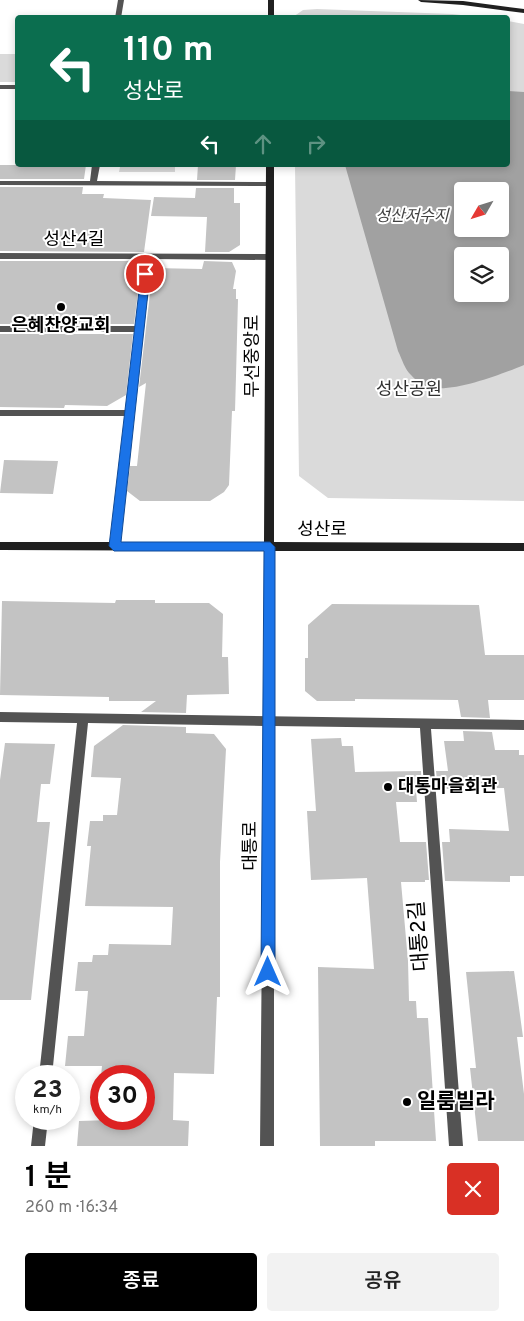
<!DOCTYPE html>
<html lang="ko">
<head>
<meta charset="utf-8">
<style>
	body { margin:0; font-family:Overpass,"Noto Sans KR",sans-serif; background:#f2f2f2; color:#222; height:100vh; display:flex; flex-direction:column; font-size:19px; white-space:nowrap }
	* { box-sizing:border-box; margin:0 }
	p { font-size:16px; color:#767676 }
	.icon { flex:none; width:28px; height:28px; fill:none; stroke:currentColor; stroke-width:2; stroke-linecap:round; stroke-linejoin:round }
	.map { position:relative; height:1146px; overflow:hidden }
	.details { display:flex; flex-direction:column; background:#fff; flex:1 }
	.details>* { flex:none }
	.hud { position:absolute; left:15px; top:15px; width:495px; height:152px; border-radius:5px; box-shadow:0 2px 8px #0003; background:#0b6e4f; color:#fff; overflow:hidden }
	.needle { width:32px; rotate:231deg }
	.controls { position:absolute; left:454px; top:182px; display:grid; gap:10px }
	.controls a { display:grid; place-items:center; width:55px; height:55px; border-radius:5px; background:#fff; box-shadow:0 2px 8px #0003; font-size:25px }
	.speed { position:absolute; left:15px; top:1065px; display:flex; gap:10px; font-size:25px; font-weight:700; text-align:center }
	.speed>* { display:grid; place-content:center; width:65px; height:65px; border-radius:50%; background:#fff; box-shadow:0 2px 8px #0003; line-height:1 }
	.speed small { font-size:12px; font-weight:400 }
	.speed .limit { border:8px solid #d22; background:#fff; color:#111 }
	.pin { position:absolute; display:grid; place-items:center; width:42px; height:42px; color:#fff; margin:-21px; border:2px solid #fff; border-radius:50%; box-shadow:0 1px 5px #0007 }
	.me { position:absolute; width:55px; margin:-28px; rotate:0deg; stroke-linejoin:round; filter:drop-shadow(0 0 4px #0008) }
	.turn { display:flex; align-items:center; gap:18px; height:105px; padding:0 25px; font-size:22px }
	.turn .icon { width:65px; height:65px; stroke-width:2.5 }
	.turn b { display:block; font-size:35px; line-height:42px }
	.lanes { display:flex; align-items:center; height:48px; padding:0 25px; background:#0003; justify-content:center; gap:25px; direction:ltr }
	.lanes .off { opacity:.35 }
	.round { display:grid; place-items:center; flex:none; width:52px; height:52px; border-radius:5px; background:#f2f2f2 }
	.summary { display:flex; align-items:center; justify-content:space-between; height:85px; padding:0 25px }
	h1 { font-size:30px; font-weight:600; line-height:38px; color:#000 }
	.action { display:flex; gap:10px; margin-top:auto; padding:10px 25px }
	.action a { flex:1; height:58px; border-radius:5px; background:#000; color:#fff; font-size:20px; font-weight:600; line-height:58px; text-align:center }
	.action a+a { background:#f2f2f2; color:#222 }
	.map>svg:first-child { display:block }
</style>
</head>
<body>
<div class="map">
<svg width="524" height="1146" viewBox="0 0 524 1146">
	<rect width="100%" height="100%" fill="#fff"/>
	<!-- green -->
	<path fill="#dadada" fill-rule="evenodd" d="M317,9L452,14L479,17H293L303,10Z
		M508,21L524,24V501L328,498L299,476L295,165H508ZM462,191H500V229H462ZM462,256H500V294H462Z
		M0,54H17V82H0Z
		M113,165H175V172H119L120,167H113Z"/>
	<!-- water -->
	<path fill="#a1a1a1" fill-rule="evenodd" d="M508,91L524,92V365C502,374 458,391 434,388C425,387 417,382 411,375C405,370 402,359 398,351L345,165H508ZM462,191H500V229H462ZM462,256H500V294H462Z"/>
	<!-- building -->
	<path fill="#c3c3c3" d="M0,165H86L84,179H0Z
		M198,165H236L235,180H197Z
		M0,187H83L82,194H104L103,198L151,200L144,252L0,251Z
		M196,188H234V203H240V245L229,252H205L207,217L151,216L154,197L195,198Z
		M0,261H142L134,324H0Z
		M204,261L232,262L236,271L233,289H236V299H238L236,376L235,411H232L229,485L224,492L210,501H140L127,491L130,466H137L146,383L139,387L153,268L202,269Z
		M0,334H133L126,395L107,406L65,405L64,408L0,407Z
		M4,460L58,461L53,494L0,493Z
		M116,600H155V603H209L223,614L222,657H228L229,694L187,695L186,713L141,712L156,701H109V697L0,695L2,601L115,603Z
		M332,604L479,605L485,655H524V700H488L490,718L461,717L458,700L355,699V701H317L305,691V658H308V625Z
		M123,725L186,727V733L214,734L226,749L220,862V997H217L214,1074L174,1073L173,1120L189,1121L188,1146H77L79,1121L144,1119V1076H101L102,1066H65L68,1036H84L88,991H75L78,962H92L93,955H108L109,944L171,945L173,907L85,906L91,846H87L90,821H103V815H117L121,778L91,777L94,746Z
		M463,731L492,732L495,750H519V755H524V876H510V882L445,881L442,842H450L449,829L509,831L504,788L438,789L436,771H448L444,741H464Z
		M341,738L342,746H353L355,772L421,771L422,790H416L417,802H396L400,842H426L429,880H425V882H401L408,961L409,1001H416L417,1018H428L436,1141H375V1146H320L318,967L374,969L367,878L311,880L307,811H316L311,739Z
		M5,743L55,744L50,784H41L37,822H50L31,1000H0V780Z
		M514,971L523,1037H517L524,1094V1141H478L470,1068H476L466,972Z"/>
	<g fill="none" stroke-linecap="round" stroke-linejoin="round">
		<!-- street -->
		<path fill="#535353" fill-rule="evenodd" d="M118,0H124L121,18H115Z
			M0,85H18V89H0Z
			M92,165H100L97,181L270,182L274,184L270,186L0,185V181H90Z
			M0,253L269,254L273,257L269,260L152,259L118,549H112L110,546L125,416H0V410H126L135,332H0V326H136L144,259H0Z
			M0,712L524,720V730L431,729L463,1146H449L420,728L274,726V1146H260L264,726L88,723L52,1076H39L77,723L0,722Z
			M34,1119H48L45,1146H31Z"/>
		<!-- secondary -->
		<path fill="#202020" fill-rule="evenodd" d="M268,0H274V18H268Z
			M418,0L463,1L524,9V13L463,5L421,2Z
			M266,165H274V542L524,543V551H274V721L273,725L269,726L265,725L264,721V551L0,550V542H264Z"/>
	</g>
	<!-- route -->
	<path fill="#1a73e8" stroke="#114b97" d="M145,271L150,274L121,542H270L275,547V972L273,977L268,979L263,977L261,972L264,551H114L109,546L141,274Z"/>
	<!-- markers -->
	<g fill="#000" stroke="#fff" stroke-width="2">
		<circle cx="61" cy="307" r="5"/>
		<circle cx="388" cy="787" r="5"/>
		<circle cx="407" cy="1102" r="5"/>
	</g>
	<g text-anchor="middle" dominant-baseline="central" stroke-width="4" stroke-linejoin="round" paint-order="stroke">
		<!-- far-water labels -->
		<g font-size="16" font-style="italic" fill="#424242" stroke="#fff">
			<text x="412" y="217">성산저수지</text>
		</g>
		<!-- street labels -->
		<g font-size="18" fill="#000" stroke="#fff">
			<text x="74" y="240">성산4길</text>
			<text transform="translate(253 356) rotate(-90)">무선중앙로</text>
			<text x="322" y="530">성산로</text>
			<text transform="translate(251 846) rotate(-90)">대통로</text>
		</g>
		<!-- poi labels -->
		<g font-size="18" font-weight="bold" fill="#000" stroke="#fff">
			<text x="61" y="326">은혜찬양교회</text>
			<text x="398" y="787" text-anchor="start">대통마을회관</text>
		</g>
		<!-- park labels -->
		<g font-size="18" fill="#313131" stroke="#fff">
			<text x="409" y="390">성산공원</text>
		</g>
		<!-- near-street labels -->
		<g font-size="21" fill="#000" stroke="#fff">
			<text transform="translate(420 936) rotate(-94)">대통2길</text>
		</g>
		<!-- near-poi labels -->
		<g font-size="21" font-weight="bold" fill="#000" stroke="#fff" text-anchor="start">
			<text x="417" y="1102">일룸빌라</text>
		</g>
	</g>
</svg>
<div class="controls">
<a><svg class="needle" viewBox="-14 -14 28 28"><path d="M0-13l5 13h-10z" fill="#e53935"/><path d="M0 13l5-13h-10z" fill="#767676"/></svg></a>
<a><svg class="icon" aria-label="layers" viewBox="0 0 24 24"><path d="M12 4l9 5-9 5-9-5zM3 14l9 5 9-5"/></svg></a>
</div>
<div class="speed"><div>23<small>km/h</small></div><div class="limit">30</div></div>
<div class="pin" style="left:145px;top:274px;background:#d93025"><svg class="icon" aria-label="arrive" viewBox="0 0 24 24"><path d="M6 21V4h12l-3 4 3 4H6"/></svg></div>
<svg class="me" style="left:268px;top:972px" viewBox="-20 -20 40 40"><path d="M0-17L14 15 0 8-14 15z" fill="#1a73e8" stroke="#fff" stroke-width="4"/></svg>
<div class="hud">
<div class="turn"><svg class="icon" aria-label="left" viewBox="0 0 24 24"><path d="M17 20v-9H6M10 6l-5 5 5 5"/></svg><div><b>110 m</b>성산로</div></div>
<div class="lanes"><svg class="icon" aria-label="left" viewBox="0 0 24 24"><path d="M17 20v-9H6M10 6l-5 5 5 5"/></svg><svg class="icon off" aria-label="ahead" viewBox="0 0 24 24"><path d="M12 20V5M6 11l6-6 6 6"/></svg><svg class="icon off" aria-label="right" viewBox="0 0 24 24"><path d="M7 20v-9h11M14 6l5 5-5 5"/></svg></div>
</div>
</div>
<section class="details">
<div class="summary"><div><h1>1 분</h1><p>260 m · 16:34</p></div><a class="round" style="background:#d93025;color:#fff"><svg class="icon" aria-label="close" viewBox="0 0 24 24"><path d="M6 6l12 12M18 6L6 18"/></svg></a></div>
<div class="action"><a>종료</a><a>공유</a></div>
</section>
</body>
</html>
